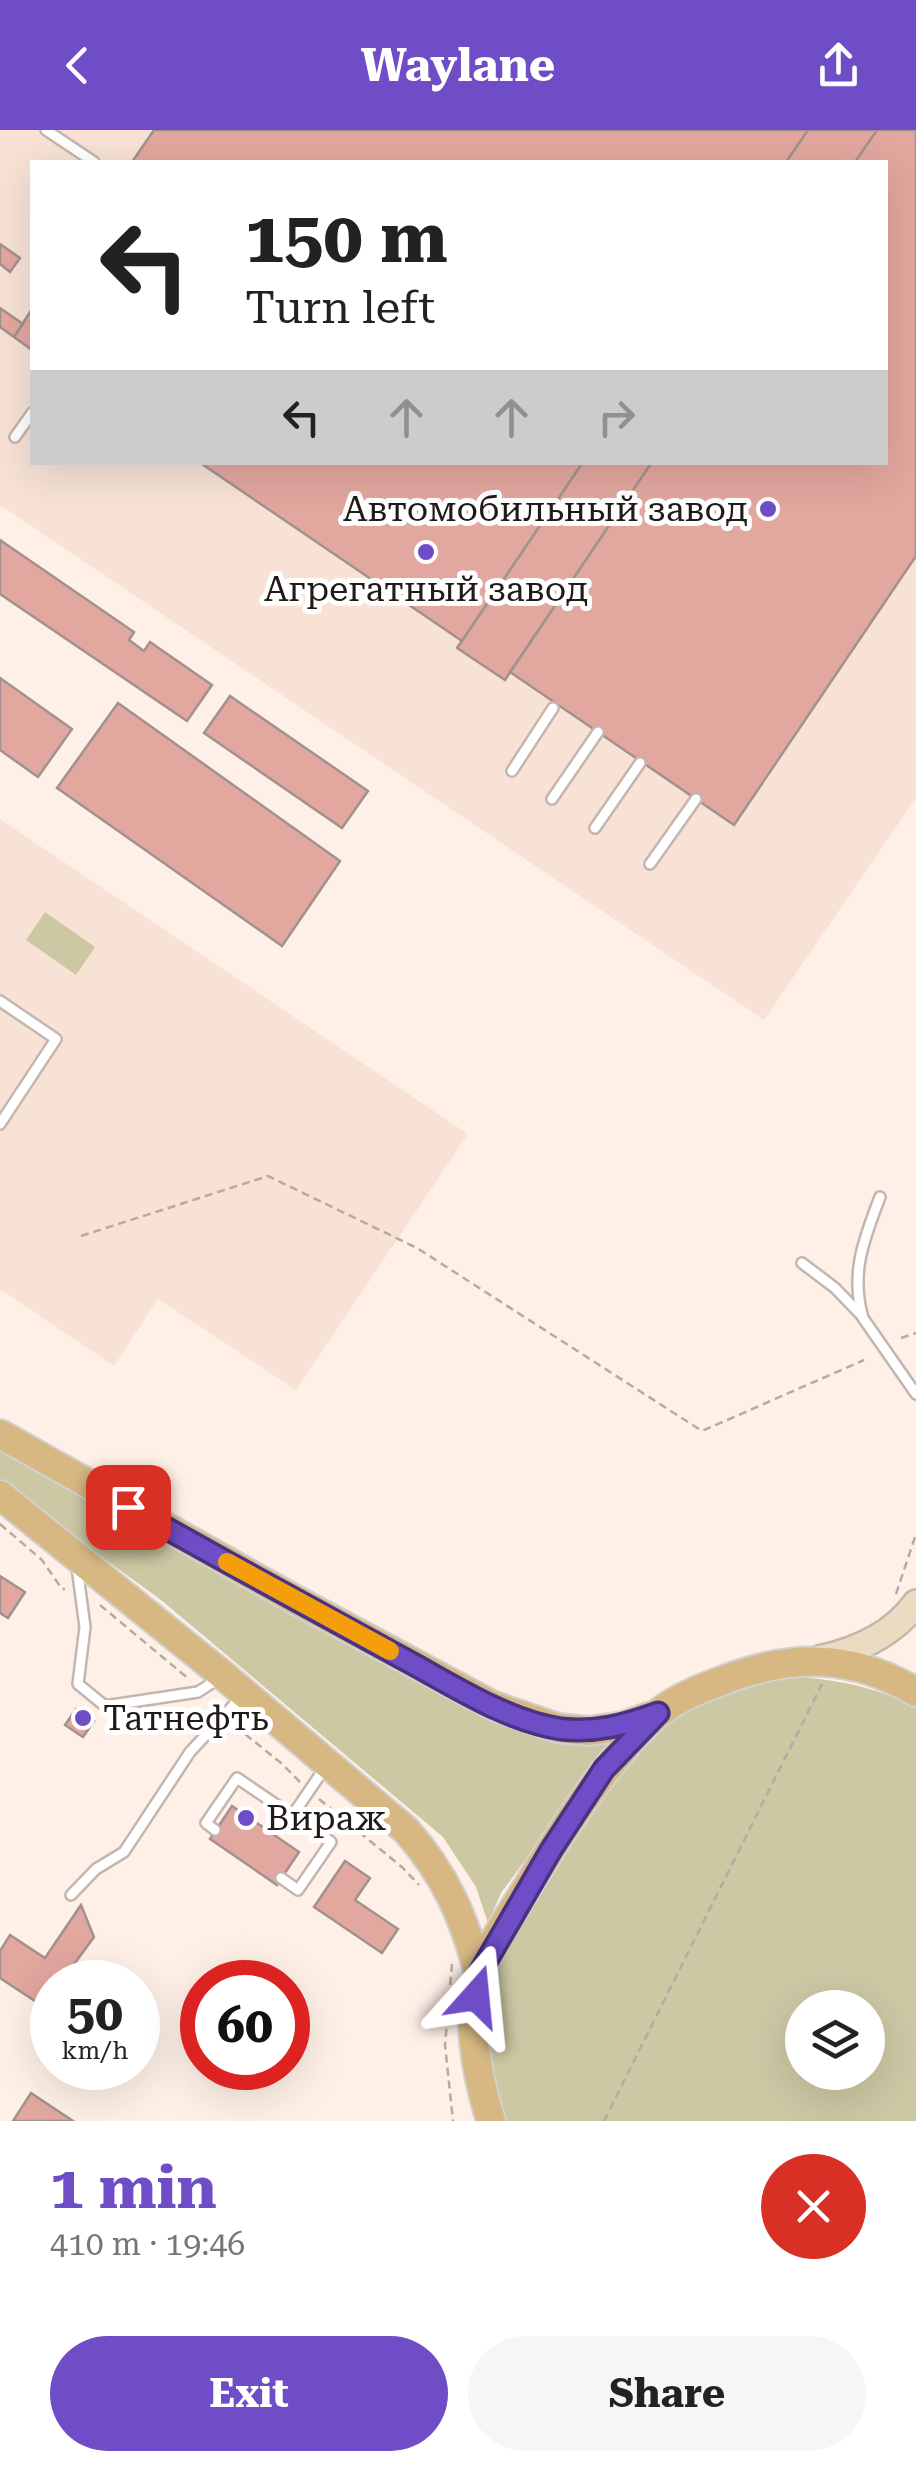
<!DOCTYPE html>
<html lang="en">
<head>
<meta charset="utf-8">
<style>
	body { margin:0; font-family:"Roboto Serif",serif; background:#f6f6f6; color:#222; height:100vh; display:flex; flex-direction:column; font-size:38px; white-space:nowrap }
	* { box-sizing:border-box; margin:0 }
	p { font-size:32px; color:#767676 }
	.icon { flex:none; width:55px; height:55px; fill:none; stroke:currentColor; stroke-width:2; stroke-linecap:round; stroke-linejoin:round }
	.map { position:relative; height:1991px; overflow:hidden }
	.sheet { display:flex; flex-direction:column; background:#fff; flex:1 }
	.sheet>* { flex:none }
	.top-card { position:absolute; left:30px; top:30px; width:858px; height:305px; border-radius:0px; box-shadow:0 10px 40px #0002; background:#fff; color:#222; overflow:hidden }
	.fabs { position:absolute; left:785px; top:1860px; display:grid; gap:20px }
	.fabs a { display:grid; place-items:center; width:100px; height:100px; border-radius:50%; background:#fff; box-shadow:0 10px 40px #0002; font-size:50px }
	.speed { position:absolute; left:30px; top:1830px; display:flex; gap:20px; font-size:50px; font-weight:700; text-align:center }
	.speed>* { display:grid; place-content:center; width:130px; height:130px; border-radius:50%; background:#fff; box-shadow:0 10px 40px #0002; line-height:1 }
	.speed small { font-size:25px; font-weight:400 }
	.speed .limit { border:15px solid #d22; background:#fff; color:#111 }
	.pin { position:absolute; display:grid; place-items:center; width:85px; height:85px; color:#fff; margin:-42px; border-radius:20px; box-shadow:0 5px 15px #0006 }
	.me { position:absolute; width:110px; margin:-55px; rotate:18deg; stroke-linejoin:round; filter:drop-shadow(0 0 8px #0008) }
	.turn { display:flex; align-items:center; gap:35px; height:210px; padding:0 50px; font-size:45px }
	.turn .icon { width:130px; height:130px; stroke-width:2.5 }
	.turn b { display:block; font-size:70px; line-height:85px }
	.lanes { display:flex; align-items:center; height:95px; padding:0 50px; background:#0003; justify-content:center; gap:50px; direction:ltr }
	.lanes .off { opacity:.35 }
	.round { display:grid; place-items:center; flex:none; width:105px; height:105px; border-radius:52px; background:#f6f6f6 }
	.summary { display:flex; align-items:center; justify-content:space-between; height:170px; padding:0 50px }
	h1 { font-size:60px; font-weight:700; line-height:75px; color:#6e4dc6 }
	.cta { display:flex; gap:20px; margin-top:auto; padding:20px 50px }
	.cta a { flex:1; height:115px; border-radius:60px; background:#6e4dc6; color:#fff; font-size:40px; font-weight:700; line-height:115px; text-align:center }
	.cta a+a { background:#f6f6f6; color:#222 }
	header { display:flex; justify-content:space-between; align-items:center; height:130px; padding:0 50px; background:#6e4dc6; color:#fff; font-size:45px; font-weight:700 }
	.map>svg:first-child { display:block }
</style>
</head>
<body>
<header><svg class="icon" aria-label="back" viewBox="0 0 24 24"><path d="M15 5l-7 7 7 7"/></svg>Waylane<svg class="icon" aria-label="share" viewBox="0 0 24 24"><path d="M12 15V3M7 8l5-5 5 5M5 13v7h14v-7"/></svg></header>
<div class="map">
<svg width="916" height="1991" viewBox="0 0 916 1991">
	<rect width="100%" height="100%" fill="#fff0e7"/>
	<!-- built -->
	<path fill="#f7e2d5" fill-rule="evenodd" d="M0,0H916V668L764,890L0,375ZM32,32H885V332H32Z
		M0,689L468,1004L296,1260L158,1169L114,1236L0,1159Z"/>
	<!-- green -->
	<path fill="#ccc8a4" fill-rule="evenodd" d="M45,782L95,817L76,845L26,810Z
		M0,1317L452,1565L615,1608L501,1763L488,1793L476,1757L443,1707L161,1470L0,1353Z
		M802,1547C842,1551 880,1558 916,1578V1991H499L485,1914L487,1875L493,1840L506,1808L586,1682L663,1593L697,1573L764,1550ZM802,1878H868V1942H802Z"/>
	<!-- building -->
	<path fill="#e2a79f" stroke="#a1918f" stroke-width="2.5" d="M154,0H808L786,32H132Z
		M808,0H877L855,32H786Z
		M877,0H916V426L734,695L510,542L652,332H885V32H855Z
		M0,114L20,128L10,142L0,134Z
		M0,178L23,194L14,207L0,197Z
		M32,179V220L14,207Z
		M199,332H583L462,511Z
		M583,332H652L505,550L457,518Z
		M0,410L134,502L129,510L144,521L150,512L212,555L187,591L0,464Z
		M0,548L72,599L38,647L0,620Z
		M230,566L368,661L342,698L204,603Z
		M118,573L340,731L282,816L57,658Z
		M0,1446L25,1462L8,1488L0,1483Z
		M76,1579L94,1591L83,1607L65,1595Z
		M232,1676L299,1722L277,1755L210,1709Z
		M345,1731L370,1748L355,1770L398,1799L382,1823L314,1777Z
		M81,1775L94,1807L61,1852H52V1865L44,1877L0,1848V1821L10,1805L45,1828Z
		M31,1963L73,1991H13Z"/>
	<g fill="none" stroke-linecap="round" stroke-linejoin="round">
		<defs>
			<path id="lane" d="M46,0L94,32
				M15,307L32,283
				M512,641L553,578
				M552,669L598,602
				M595,698L640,633
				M650,734L696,669
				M0,871L56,909L0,994
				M880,1067C864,1109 850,1143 863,1188L916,1264
				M802,1133L835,1158L862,1186
				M77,1437L85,1497L78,1554L105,1576L198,1562L221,1547
				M292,1686L326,1636
				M215,1700L206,1693L237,1648L331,1712L298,1760L281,1748
				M71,1765L96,1739L124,1722L190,1622L243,1565"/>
			<path id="secondary" d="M819,1529C856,1521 893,1505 916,1473"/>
			<path id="primary" d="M0,1304L294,1469L494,1576L558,1598L589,1601L623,1596L651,1586
				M0,1365L224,1546L406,1700C446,1746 463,1785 479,1844
				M491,1991C478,1950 464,1884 480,1842C493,1807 517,1775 536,1743C571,1687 606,1632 655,1586C672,1570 699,1559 721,1551C790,1524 851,1523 916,1562"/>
		</defs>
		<!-- lane casing -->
		<use href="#lane" stroke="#c4b6ae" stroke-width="14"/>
		<!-- secondary casing -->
		<use href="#secondary" stroke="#c4b6ae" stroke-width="30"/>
		<!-- primary casing -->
		<use href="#primary" stroke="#d2d1d1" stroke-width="32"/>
		<!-- path -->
		<path stroke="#b6aaa3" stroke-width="2.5" stroke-dasharray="8 5" stroke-linecap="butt" d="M81,1106L268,1046L417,1118L702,1301L864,1230
			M901,1208L916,1203
			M0,1394L42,1430L62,1459H65
			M896,1464L916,1404
			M100,1475L190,1550
			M235,1596L281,1633L300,1652
			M319,1669L403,1738L419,1755
			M452,1834L445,1915L453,1991
			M604,1991L822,1554"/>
		<!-- lane -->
		<use href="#lane" stroke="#fff" stroke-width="9"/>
		<!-- secondary -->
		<use href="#secondary" stroke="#ebdbc0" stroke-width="25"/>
		<!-- primary -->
		<use href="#primary" stroke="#d7b882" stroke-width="28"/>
	</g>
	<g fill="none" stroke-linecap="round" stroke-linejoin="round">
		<defs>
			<path id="route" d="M128,1377C219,1428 310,1478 402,1528C451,1554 504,1590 561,1599C596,1603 625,1595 658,1583L604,1639L551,1720L479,1844L476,1866"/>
		</defs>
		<!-- route casing -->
		<use href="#route" stroke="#483281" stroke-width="25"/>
		<!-- route -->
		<use href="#route" stroke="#6e4dc6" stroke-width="18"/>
		<!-- slow -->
		<path stroke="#f59e0b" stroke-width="18" d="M227,1432L390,1521"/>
	</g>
	<!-- markers -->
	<g fill="#6e4dc6" stroke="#fff" stroke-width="4">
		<circle cx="768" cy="379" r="10"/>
		<circle cx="426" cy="422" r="10"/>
		<circle cx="83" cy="1588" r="10"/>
		<circle cx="246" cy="1688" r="10"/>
	</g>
	<g text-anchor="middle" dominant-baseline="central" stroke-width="10" stroke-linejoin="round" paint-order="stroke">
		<!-- poi labels -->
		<g font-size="35" fill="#201b18" stroke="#fff" text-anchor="start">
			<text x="748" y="379" text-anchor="end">Автомобильный завод</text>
			<text x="426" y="459" text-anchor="middle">Агрегатный завод</text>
			<text x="103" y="1588">Татнефть</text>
			<text x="266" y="1688">Вираж</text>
		</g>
	</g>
</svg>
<div class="fabs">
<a><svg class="icon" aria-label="layers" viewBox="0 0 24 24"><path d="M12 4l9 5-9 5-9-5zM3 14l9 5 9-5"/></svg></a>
</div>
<div class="speed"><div>50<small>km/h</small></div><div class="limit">60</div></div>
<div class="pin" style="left:128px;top:1377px;background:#d93025"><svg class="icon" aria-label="arrive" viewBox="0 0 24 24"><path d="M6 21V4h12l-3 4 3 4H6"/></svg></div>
<svg class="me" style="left:476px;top:1866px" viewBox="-20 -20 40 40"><path d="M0-17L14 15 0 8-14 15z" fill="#6e4dc6" stroke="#fff" stroke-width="4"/></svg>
<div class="top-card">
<div class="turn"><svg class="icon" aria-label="left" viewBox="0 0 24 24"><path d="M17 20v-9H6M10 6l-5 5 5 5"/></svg><div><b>150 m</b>Turn left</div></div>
<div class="lanes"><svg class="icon" aria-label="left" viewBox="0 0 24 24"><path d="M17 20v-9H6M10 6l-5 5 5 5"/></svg><svg class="icon off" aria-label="ahead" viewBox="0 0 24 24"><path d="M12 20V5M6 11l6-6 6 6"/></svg><svg class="icon off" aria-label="ahead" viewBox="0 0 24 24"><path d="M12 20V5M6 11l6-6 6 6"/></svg><svg class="icon off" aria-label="right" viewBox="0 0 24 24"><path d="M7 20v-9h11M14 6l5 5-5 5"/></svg></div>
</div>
</div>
<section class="sheet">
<div class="summary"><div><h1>1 min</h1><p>410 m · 19:46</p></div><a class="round" style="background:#d93025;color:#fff"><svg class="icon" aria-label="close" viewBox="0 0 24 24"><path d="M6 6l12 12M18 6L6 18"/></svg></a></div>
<div class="cta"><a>Exit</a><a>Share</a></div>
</section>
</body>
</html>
